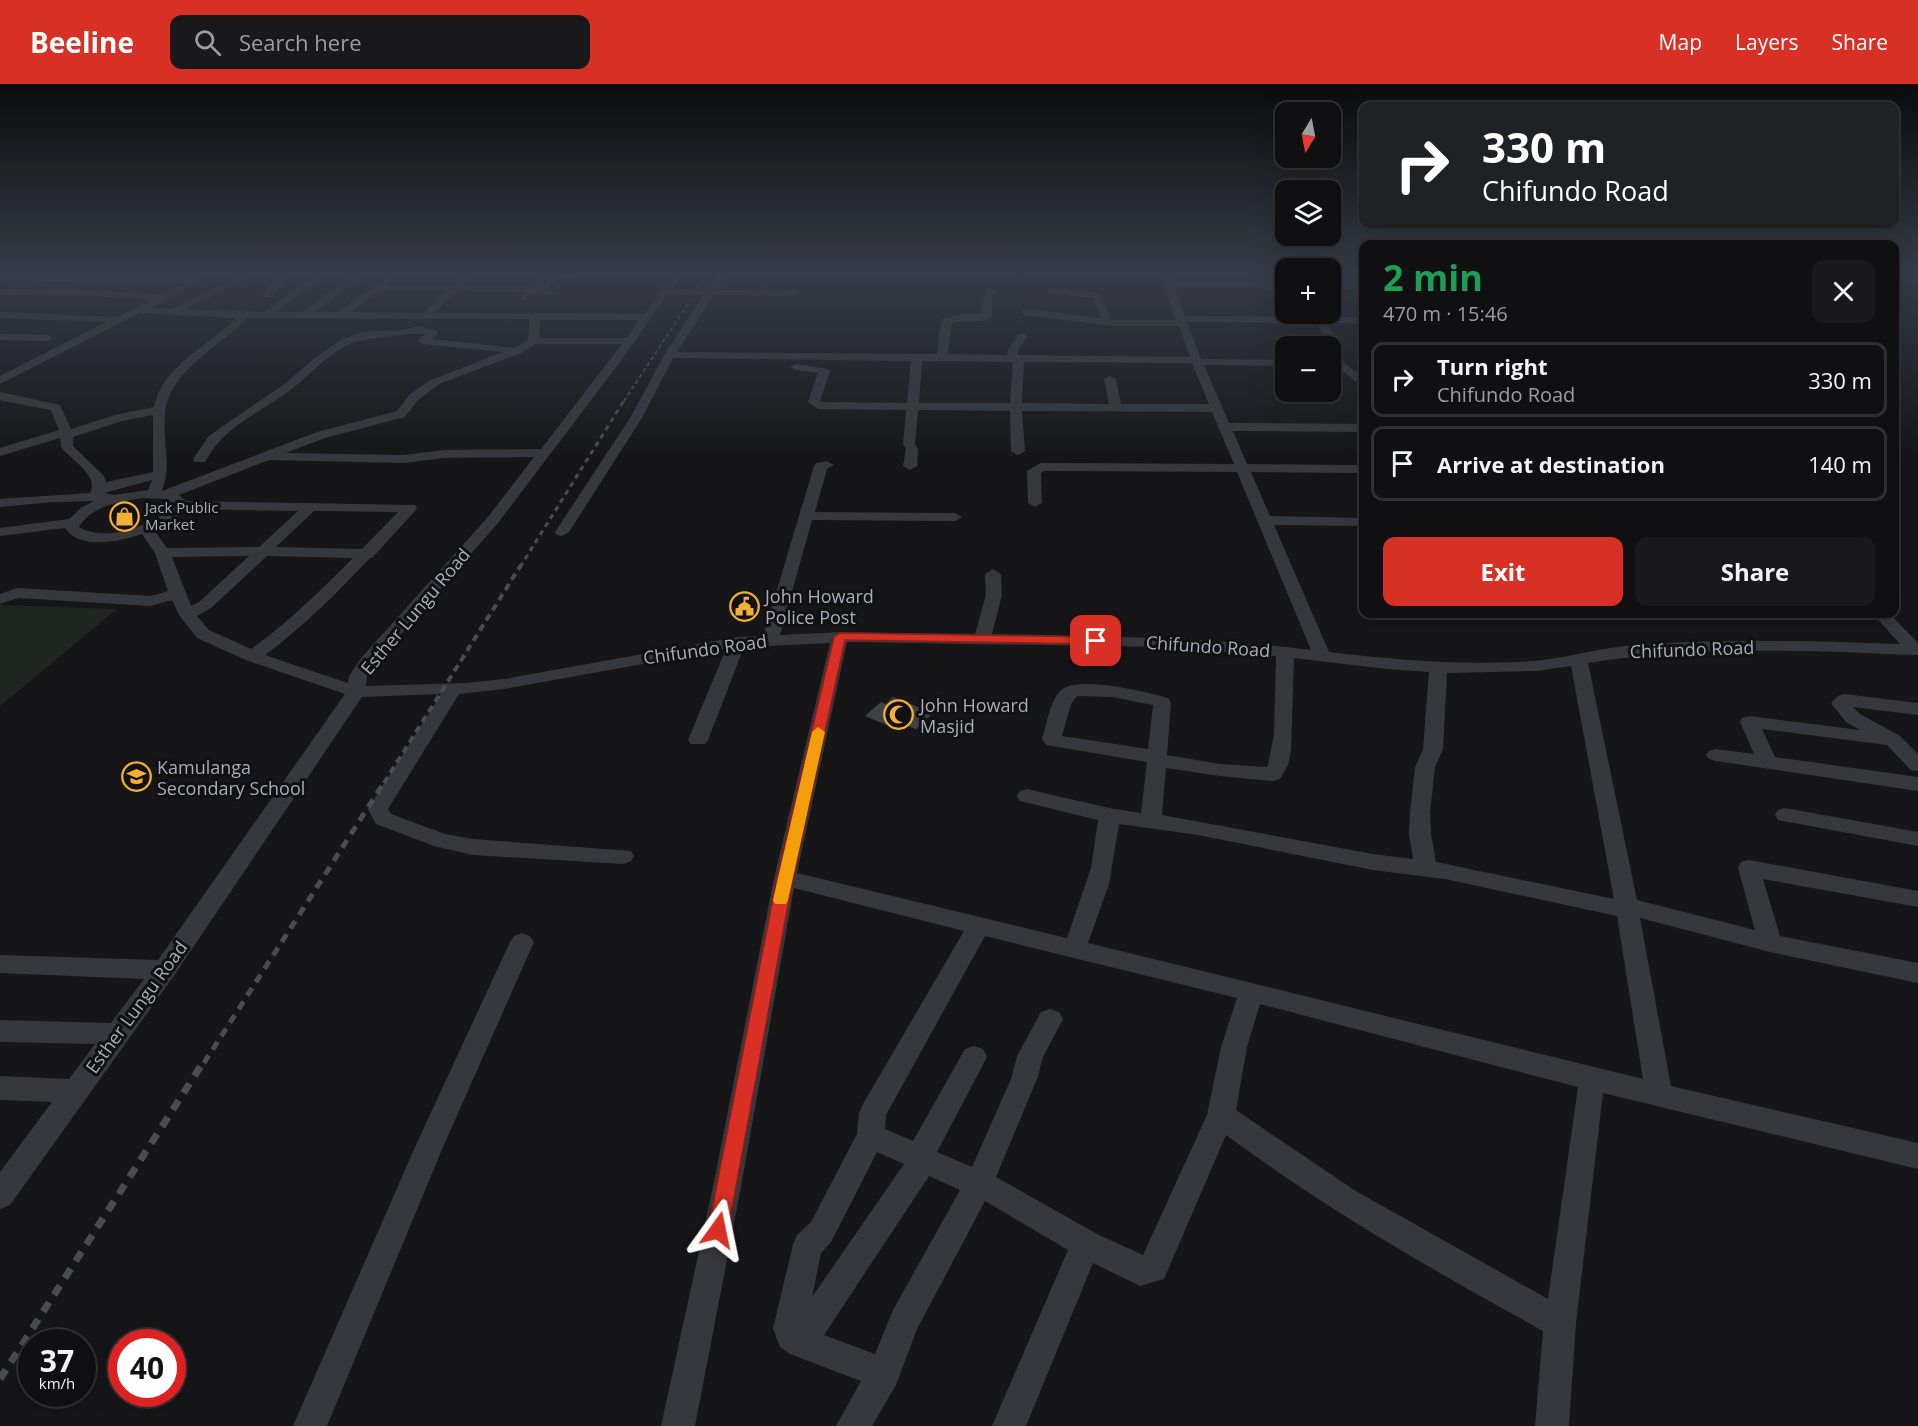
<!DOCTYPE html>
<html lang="en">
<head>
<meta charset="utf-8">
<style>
	body { margin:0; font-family:"Open Sans",sans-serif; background:#19191b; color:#f1f3f6; height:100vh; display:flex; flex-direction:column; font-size:22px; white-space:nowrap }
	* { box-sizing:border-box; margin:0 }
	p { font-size:20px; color:#9c9d9f }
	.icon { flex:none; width:33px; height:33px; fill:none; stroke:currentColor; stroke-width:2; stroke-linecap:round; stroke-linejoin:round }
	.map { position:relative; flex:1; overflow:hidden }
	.panel { position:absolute; left:1359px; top:156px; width:540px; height:378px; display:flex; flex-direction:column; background:#101012; border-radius:12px; box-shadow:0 6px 24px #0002,0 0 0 2px #303032 }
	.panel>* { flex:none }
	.banner { position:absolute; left:1359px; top:18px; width:540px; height:126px; border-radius:12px; box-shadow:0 6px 24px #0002,0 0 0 2px #303032; background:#202124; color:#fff; overflow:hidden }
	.needle { width:39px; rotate:190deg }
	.tools { position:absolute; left:1275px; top:18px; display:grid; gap:12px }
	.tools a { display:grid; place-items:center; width:66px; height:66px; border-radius:12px; background:#101012; box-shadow:0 6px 24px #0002,0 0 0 2px #303032; font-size:30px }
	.speed { position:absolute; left:18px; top:1245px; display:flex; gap:12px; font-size:30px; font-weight:700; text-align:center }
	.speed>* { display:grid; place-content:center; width:78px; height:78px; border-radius:50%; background:#101012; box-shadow:0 6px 24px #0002,0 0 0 2px #303032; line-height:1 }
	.speed small { font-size:15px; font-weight:400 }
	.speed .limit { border:9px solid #d22; background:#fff; color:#111 }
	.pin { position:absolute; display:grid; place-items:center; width:51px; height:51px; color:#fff; margin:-26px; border-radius:12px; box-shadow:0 3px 9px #0006 }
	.me { position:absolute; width:66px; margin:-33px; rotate:12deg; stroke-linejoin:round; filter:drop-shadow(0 0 4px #0008) }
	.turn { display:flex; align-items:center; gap:21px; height:126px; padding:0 24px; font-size:27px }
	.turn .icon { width:78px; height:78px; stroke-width:2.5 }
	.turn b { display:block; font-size:42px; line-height:51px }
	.round { display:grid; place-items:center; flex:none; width:63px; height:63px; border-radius:12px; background:#19191b }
	.head { display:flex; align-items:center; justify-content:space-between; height:102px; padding:0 24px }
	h1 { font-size:36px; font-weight:700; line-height:45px; color:#1e9e55 }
	.cta { display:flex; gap:12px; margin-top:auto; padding:12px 24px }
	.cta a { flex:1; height:69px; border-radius:12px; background:#d93025; color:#fff; font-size:24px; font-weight:700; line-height:69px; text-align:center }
	.cta a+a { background:#19191b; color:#f1f3f6 }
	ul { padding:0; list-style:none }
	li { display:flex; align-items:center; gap:18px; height:75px; margin:0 12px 9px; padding:0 12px; border:3px solid #303032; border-radius:12px }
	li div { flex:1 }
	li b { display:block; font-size:22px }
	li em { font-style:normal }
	header { display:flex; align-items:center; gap:36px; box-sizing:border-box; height:84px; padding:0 30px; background:#d93025; color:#fff }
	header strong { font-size:28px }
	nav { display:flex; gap:33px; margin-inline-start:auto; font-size:21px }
	.search { width:420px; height:54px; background:#19191b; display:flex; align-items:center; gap:15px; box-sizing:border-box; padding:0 21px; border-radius:12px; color:#9c9d9f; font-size:22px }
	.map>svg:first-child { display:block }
</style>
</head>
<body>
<header>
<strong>Beeline</strong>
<div class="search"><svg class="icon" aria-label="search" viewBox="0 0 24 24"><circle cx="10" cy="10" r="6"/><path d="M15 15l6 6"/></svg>Search here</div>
<nav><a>Map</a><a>Layers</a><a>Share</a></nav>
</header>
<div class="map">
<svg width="1918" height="1342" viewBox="0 0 1918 1342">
	<rect width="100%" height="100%" fill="#161618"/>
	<!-- green -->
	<path fill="#1e261f" d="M0,521L117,525L0,622Z"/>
	<!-- building -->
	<path fill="#404145" d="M893,613L933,629L916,645L905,641L899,646L865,632L881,618L886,620Z"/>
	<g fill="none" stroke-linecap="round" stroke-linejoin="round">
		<!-- minor -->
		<path fill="#37383d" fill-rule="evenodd" d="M206,188H218L151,224L171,225L249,188H261L184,225L264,228L318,188H329L277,228H302L357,188H368L315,228H338L393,188H432L427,191H401L387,201L453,202L468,188H478L464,202H530L539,192L495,191L490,188H549L551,190L604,188L599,191L556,195L546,206L557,207V211L534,209L525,217L520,214L525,208L457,207L434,229L644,230L674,188H684L672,205H708L718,188H728L717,206H794L799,209L794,212L714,211L677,268L937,270L939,247L943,235L962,230H982V216L989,205L992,204L997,207L992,216V233C982,240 964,236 952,239L948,270L1007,271L1008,266L1019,250L1023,249L1028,252L1018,266V271L1190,273L1179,242H1113L1026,231L1021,228L1026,225L1101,234L1093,214L1048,209L1046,207L1051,204L1100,209L1111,236H1176L1159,188H1169L1172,198L1286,199V205L1175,204L1185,232L1364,233V239H1326L1341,262L1344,279L1364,294V304L1339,284L1330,282V276H1333L1331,262L1316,239L1187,238L1201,275L1286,276V282L1204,281L1229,339L1364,340V348L1233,347L1247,380L1364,381V389L1251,388L1270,432L1364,434V442L1274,441L1329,568C1398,576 1465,582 1534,577C1568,574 1601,563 1636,561C1724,554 1813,557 1900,560L1873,530H1890L1918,559V571C1808,567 1696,561 1588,579L1637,816L1755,846L1738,784L1741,778L1749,776L1918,807V823L1763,795L1780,852L1918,879V899L1770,868L1640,834L1671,1002L1918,1059V1085L1603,1009L1576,1239L1569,1342H1535L1543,1247C1434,1187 1326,1125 1226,1051L1164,1195L1140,1202L1093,1179L1026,1342H992L1068,1166L985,1117L917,1245L896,1301L872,1342H836L861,1297L790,1270L780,1263L773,1244L793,1161L797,1151L811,1138L857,1050L859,1029L863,1020L964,847L794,804L741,1103L695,1342H661L713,1103L774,794L830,559L744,563L708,656L705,660H691L688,656L726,565L504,605L459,610L388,725L391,730L445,750L473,755L631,767L634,772L631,777L623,780L473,771L434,762L376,740L368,725L441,610L362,613L173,893L10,1121L0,1125V1088L52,1018L0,1016V992L69,995L95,960L0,958V936L111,939L144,895L0,889V871L158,876L345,610L246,576L197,554L179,531L172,516L151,522L18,514L0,520V510L17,504L151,512L168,507L155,469L142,450C121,457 80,467 65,444L0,452V444L69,435L81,424L94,417L52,418L0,423V415L90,409C100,392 70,375 61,363L60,354L0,372V364L59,346L51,326L3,317L0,316V308L60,321L71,345L115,331L154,323C162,282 209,262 236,234L140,229L0,300V292L106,238L0,234V228L118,233L150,216L92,212L0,211V205L92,206L161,211L183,200L0,196V190L193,194ZM380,207H446L423,229L351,228ZM667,211H704L664,271L630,334L555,448L557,451L562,452L569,448L642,334L673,274L911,277L907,319L824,318L820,317L830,287L828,285L796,280L790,283L796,286L818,289L808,318L818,325L906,326L903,360L906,365L903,382L910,386L917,382L918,365L915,360L918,326L1010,327L1011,367L1018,371L1025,367L1022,327L1212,328L1234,380L1041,379L1027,387L1028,419L1035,423L1042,419L1041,389L1044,387L1237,388L1311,566C1205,553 1099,552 992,550L1002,511L1001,490L993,485L985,490L986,511L975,550L840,548L780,551L812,436L955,437L962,433L955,429L815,428L827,385L834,381L827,377L816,379L814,382L763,552L737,553L504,595L466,599L366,602L367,592L374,581L498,439L620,278ZM247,234L530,235L528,256L515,264L432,255L438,249L437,247L418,242L403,246L363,248L342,255L311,277L286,299L220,344L208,353L193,375L195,378H205C209,372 213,364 218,359C237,337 270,322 293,304C312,289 330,268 352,259C361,255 417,248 425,250L417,257L422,260L503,268L431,296L410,310L397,327L317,348L162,407C172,381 162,357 165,330C169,286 220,263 247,234ZM540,236H639L627,254H539ZM535,260H622L541,365L444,366L404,371L286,369L325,354L405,333L418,316L439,300L521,269ZM922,277L1013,278L1010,319H919ZM1024,278L1192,279L1209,320H1121L1116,295L1110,292L1104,295L1109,320L1022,319ZM153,331V388L106,398L104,392L73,362V353L122,337ZM534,373L488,433L361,574L349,592L348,599L265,571C304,542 337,509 370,474L373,473L415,427L417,424L415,421L186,417L179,411L269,376L404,379L444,374ZM152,396L148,406L114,411L104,409ZM143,414L165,415L172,419L171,424C149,442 106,459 79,443C91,422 121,417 143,414ZM185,425L298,427L259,463L167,464L154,446L175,436ZM314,427L398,428L362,465L276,463ZM249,472L199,518L191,522L172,473ZM267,472L353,474C320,507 289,538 251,565L209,546L197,532L211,524ZM847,558L1171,563L1276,572L1274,650L1268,681L1267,683L1220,680L1167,671L1171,619L1168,614C1147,608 1076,590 1060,607C1049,619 1047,640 1042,655L1046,661L1147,678L1141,729L1109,724L1027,705L1020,707L1017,712L1020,717L1098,736L1091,784L1067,854L797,789ZM1294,574L1386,585L1429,588L1423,665L1415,683L1410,729L1409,750L1413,775L1373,770L1162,731L1166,684L1220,692L1273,697L1280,695L1288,681L1291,667ZM1571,582L1614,815L1436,778L1431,750L1430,729L1435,683L1443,665L1447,589L1536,587ZM1077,612L1112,613L1153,621L1148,665L1062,652L1071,620ZM1119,740L1198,751L1373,786L1445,795L1617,832L1643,995L1088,859L1109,800ZM985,852L1237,914L1221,963L1207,1031L1143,1171L1097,1150L996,1093L1037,995L1043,973L1063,935L1059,928L1050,925L1041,928L1017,972L1011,995L972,1083L937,1068L987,973L983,965L974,962L965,965L913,1057L885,1045L886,1031ZM1260,920L1578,1003L1548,1215L1354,1106L1236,1026L1247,963ZM877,1068L904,1080L812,1213L821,1169L831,1158ZM929,1092L960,1106L893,1226L875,1270L824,1251Z
			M280,188H290L281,203L270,213H264L262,211L274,199Z
			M1330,199H1364V205H1330Z
			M0,250L48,251L53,254L48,257L0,256Z
			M1844,610L1918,619V631L1853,623L1860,630L1900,652L1918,670V687L1911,686L1887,661L1762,645L1775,673L1918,693V707L1716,677L1709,675L1706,671L1709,667L1716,665L1754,670L1740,638L1742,634L1749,632L1860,646L1846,638L1831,619L1838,612Z
			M1785,724L1918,748V762L1778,736L1775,731L1778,726Z
			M522,849L530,852L534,858L443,1063L327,1342H293L415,1063L510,858L514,852Z"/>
		<!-- rail-far4 -->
		<path stroke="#4a4c52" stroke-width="2" stroke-dasharray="4 3" stroke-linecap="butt" d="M624,317L709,188"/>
		<!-- rail-far3 -->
		<path stroke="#4a4c52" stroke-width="3" stroke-dasharray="5 4.5" stroke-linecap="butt" d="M520,483L625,315"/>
		<!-- rail-far2 -->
		<path stroke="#4a4c52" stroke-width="4" stroke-dasharray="7 5" stroke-linecap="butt" d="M384,699L521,481"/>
		<!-- rail-far1 -->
		<path stroke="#4a4c52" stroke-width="5" stroke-dasharray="9 7" stroke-linecap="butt" d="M204,979L385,697"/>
		<!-- rail -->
		<path stroke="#4a4c52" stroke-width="7" stroke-dasharray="11 9" stroke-linecap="butt" d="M0,1295L204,977"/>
	</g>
	<!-- sky -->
	<linearGradient id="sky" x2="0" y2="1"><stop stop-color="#0c0c0d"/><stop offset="0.5" stop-color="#363c48"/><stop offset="1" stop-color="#363c48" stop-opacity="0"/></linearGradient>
	<rect width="1918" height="376" fill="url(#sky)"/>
	<!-- route -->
	<path fill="#d93025" stroke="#8d1f18" stroke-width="1.5" d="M840,549L1096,553L1102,557L1096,560L845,556L793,794L728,1146L725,1154L718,1157L711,1154L708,1146L777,794L834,553Z"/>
	<!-- slow -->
	<path fill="#f59e0b" d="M818,643L825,648L788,816L786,820H775L773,816L812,648Z"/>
	<!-- icons -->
	<defs>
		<symbol id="shop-ring" viewBox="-11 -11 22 22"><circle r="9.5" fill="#111113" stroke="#f2b134" stroke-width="1.5"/><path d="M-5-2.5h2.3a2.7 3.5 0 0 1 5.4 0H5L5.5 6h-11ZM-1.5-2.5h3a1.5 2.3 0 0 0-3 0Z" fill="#f2b134"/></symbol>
		<symbol id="civic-ring" viewBox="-11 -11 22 22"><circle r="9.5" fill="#111113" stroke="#f2b134" stroke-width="1.5"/><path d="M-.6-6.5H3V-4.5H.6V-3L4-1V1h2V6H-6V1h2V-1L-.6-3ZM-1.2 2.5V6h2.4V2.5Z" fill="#f2b134"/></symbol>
		<symbol id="mosque-ring" viewBox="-11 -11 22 22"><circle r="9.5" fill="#111113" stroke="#f2b134" stroke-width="1.5"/><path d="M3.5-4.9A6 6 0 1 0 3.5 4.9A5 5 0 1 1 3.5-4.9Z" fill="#f2b134"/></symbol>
		<symbol id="school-ring" viewBox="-11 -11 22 22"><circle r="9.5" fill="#111113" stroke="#f2b134" stroke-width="1.5"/><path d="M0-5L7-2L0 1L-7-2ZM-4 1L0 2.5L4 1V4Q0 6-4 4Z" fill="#f2b134"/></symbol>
	</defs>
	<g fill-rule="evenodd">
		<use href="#shop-ring" x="108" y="416" width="33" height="33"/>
		<use href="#civic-ring" x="728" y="506" width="33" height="33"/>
		<use href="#mosque-ring" x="882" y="614" width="33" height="33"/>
		<use href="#school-ring" x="120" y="676" width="33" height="33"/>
	</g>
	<g text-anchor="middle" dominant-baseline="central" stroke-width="6" stroke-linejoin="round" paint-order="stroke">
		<!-- far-poi labels -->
		<g font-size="15" fill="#a8adb8" stroke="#111113" text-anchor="start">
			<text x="145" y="423">Jack Public<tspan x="145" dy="17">Market</tspan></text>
		</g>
		<!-- poi labels -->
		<g font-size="18" fill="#a8adb8" stroke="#111113" text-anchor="start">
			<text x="765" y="512">John Howard<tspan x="765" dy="21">Police Post</tspan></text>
			<text x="920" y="621">John Howard<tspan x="920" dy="21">Masjid</tspan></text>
			<text x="157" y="683">Kamulanga<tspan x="157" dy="21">Secondary School</tspan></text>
		</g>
		<!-- street labels -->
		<g font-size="18" fill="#a8adb8" stroke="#111113">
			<text transform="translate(415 527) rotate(-50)">Esther Lungu Road</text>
			<text transform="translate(1208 562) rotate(4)">Chifundo Road</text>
			<text transform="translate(705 565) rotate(-8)">Chifundo Road</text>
			<text transform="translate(1692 565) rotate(-2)">Chifundo Road</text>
			<text transform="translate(136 923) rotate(-54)">Esther Lungu Road</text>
		</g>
	</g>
</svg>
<div class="tools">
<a><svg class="needle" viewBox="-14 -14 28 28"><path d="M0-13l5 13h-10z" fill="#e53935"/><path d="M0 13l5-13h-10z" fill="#9c9d9f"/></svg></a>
<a><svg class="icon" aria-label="layers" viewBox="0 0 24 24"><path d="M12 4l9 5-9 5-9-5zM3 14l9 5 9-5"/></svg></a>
<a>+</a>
<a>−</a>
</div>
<div class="speed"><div>37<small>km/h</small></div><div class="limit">40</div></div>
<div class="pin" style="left:1096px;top:557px;background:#d93025"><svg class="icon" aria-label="arrive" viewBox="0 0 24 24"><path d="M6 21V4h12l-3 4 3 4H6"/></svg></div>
<svg class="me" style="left:718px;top:1146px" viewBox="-20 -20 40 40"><path d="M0-17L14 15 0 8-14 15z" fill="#d93025" stroke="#fff" stroke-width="4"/></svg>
<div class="banner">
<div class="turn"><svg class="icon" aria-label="right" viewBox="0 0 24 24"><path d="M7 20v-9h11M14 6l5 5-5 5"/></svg><div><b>330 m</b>Chifundo Road</div></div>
</div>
<section class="panel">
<div class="head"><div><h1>2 min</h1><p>470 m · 15:46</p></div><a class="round"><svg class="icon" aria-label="close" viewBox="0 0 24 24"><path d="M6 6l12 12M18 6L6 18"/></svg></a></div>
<ul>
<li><svg class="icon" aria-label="right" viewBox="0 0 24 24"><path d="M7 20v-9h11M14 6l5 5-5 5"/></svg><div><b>Turn right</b><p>Chifundo Road</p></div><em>330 m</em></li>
<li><svg class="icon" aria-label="arrive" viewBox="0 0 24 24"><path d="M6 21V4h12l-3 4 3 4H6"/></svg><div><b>Arrive at destination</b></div><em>140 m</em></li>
</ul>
<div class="cta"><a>Exit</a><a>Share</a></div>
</section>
</div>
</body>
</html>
